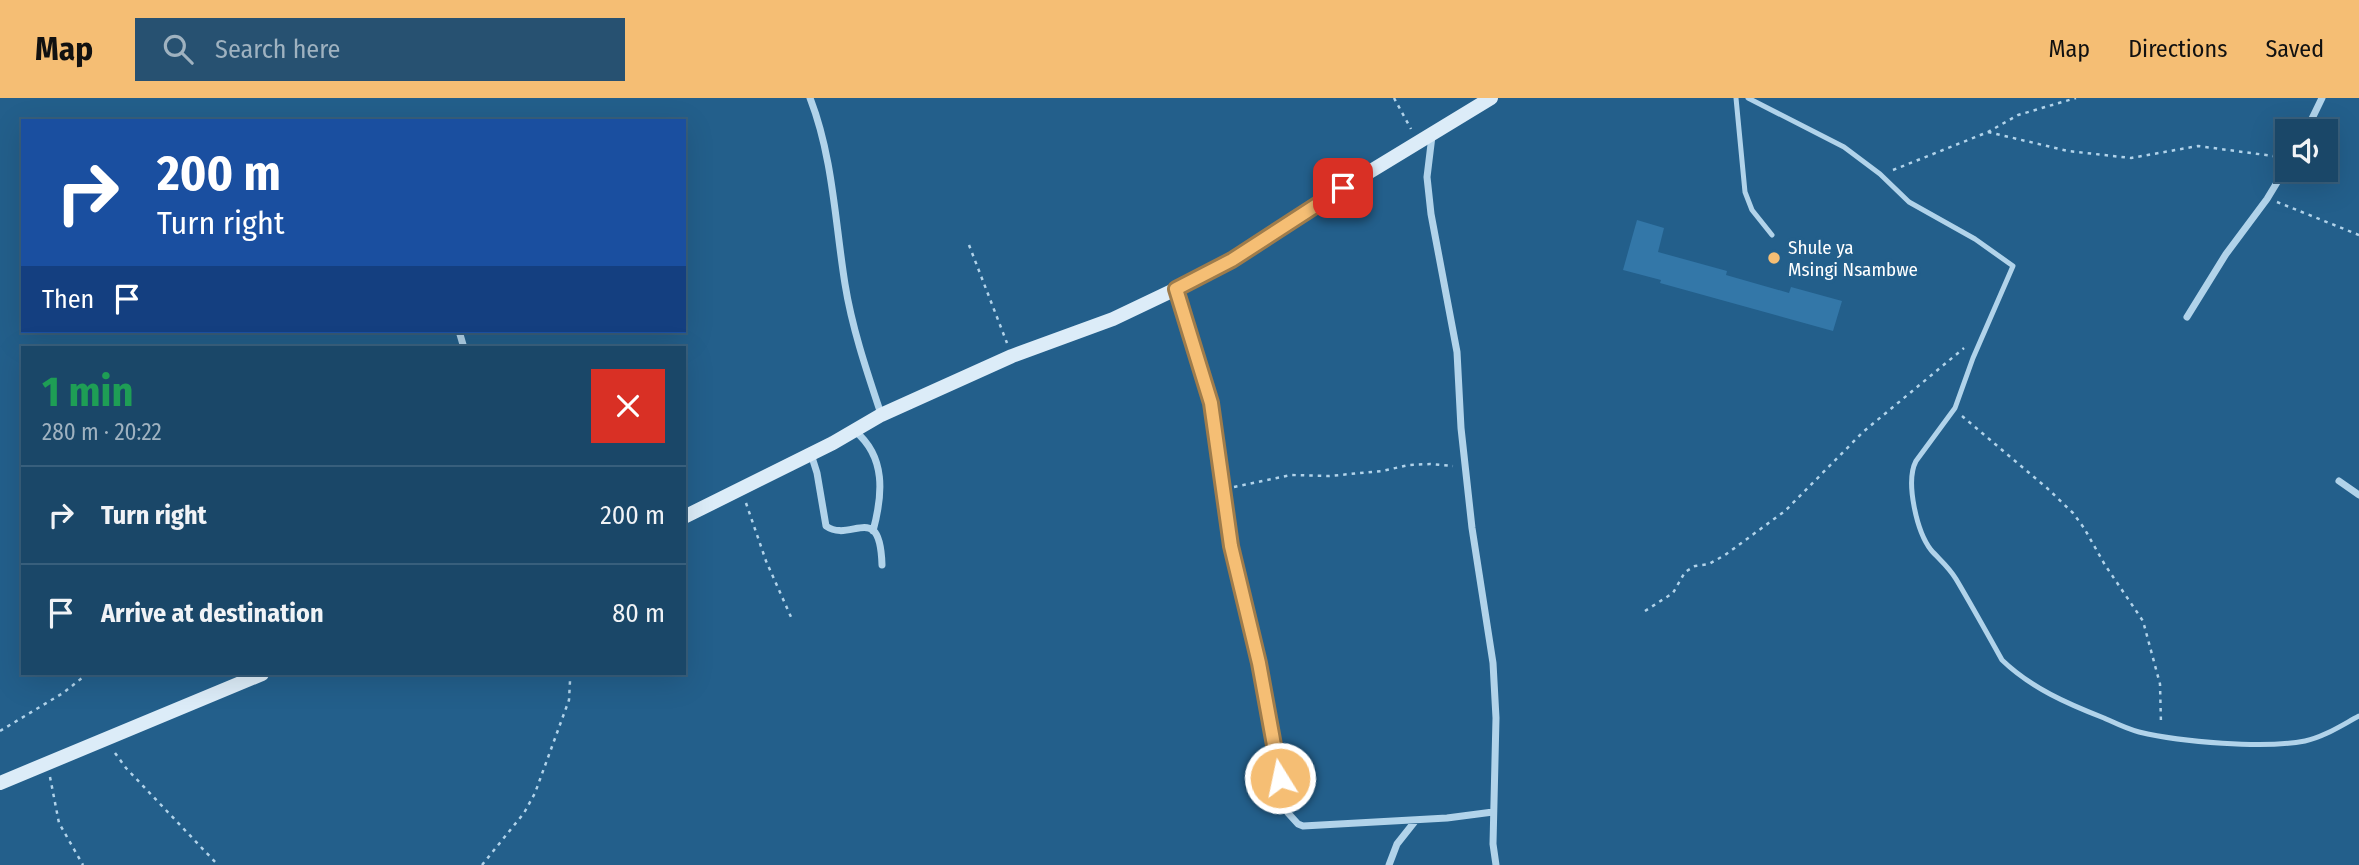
<!DOCTYPE html>
<html lang="en">
<head>
<meta charset="utf-8">
<style>
	body { margin:0; font-family:"Fira Sans Condensed",sans-serif; background:#275171; color:#f1f3f6; height:100vh; display:flex; flex-direction:column; font-size:26px; white-space:nowrap }
	* { box-sizing:border-box; margin:0 }
	p { font-size:23px; color:#9fb2c0 }
	.icon { flex:none; width:38px; height:38px; fill:none; stroke:currentColor; stroke-width:2; stroke-linecap:round; stroke-linejoin:round }
	.map { position:relative; flex:1; overflow:hidden }
	.sheet { position:absolute; left:21px; top:248px; width:665px; height:329px; display:flex; flex-direction:column; background:#1a4768; border-radius:0px; box-shadow:0 7px 28px #0002,0 0 0 2px #385f7c }
	.sheet>* { flex:none }
	.top-card { position:absolute; left:21px; top:21px; width:665px; height:214px; border-radius:0px; box-shadow:0 7px 28px #0002,0 0 0 2px #385f7c; background:#1a4fa0; color:#fff; overflow:hidden }
	.tools { position:absolute; left:2275px; top:21px; display:grid; gap:14px }
	.tools a { display:grid; place-items:center; width:63px; height:63px; border-radius:0px; background:#1a4768; box-shadow:0 7px 28px #0002,0 0 0 2px #385f7c; font-size:35px }
	.pin { position:absolute; display:grid; place-items:center; width:60px; height:60px; color:#fff; margin:-30px; border-radius:14px; box-shadow:0 4px 10px #0006 }
	.me { position:absolute; width:77px; margin:-38px; rotate:350deg; stroke-linejoin:round; filter:drop-shadow(0 0 5px #0008) }
	.turn { display:flex; align-items:center; gap:24px; height:147px; padding:0 21px; font-size:32px }
	.turn .icon { width:91px; height:91px; stroke-width:2.5 }
	.turn b { display:block; font-size:49px; line-height:60px }
	.then { display:flex; align-items:center; height:66px; padding:0 21px; background:#0003; gap:14px; font-size:26px }
	.round { display:grid; place-items:center; flex:none; width:74px; height:74px; border-radius:0px; background:#275171 }
	.head { display:flex; align-items:center; justify-content:space-between; height:119px; padding:0 21px }
	h1 { font-size:42px; font-weight:700; line-height:52px; color:#1e9e55 }
	ul { padding:0; list-style:none }
	li { display:flex; align-items:center; gap:21px; height:98px; padding:0 21px; border-top:2px solid #385f7c }
	li div { flex:1 }
	li b { display:block; font-size:26px }
	li em { font-style:normal }
	header { display:flex; align-items:center; gap:42px; box-sizing:border-box; height:98px; padding:0 35px; background:#f5be74; color:#111 }
	header strong { font-size:33px }
	nav { display:flex; gap:38px; margin-inline-start:auto; font-size:24px }
	.search { width:490px; height:63px; background:#275171; display:flex; align-items:center; gap:18px; box-sizing:border-box; padding:0 24px; border-radius:0px; color:#9fb2c0; font-size:26px }
	.map>svg:first-child { display:block }
</style>
</head>
<body>
<header>
<strong>Map</strong>
<div class="search"><svg class="icon" aria-label="search" viewBox="0 0 24 24"><circle cx="10" cy="10" r="6"/><path d="M15 15l6 6"/></svg>Search here</div>
<nav><a>Map</a><a>Directions</a><a>Saved</a></nav>
</header>
<div class="map">
<svg width="2359" height="767" viewBox="0 0 2359 767">
	<rect width="100%" height="100%" fill="#235f8b"/>
	<!-- building -->
	<path fill="#3377a8" d="M1637,122L1664,130L1658,154L1727,173L1726,177L1789,195L1791,189L1842,203L1833,233L1660,185L1661,182L1623,172Z"/>
	<g fill="none" stroke-linecap="round" stroke-linejoin="round">
		<!-- path -->
		<path stroke="#b1d3ea" stroke-width="2.5" stroke-dasharray="3.5 5" stroke-linecap="butt" d="M1394,0L1411,31
			M1988,34L2068,53L2131,60L2198,48L2281,59
			M1893,72L1988,34L2018,17L2076,0
			M2277,104L2359,137
			M969,147L1007,245
			M1962,318L2047,390L2073,415L2084,430L2105,467L2143,523L2160,586L2161,626
			M1234,389L1291,377L1329,378L1382,373L1409,367L1430,366L1453,368
			M746,405L766,463L791,519
			M1645,513L1673,495L1685,474L1695,468L1709,466L1725,457L1785,413L1863,334L1964,250
			M0,633L63,595L87,576
			M115,655L126,670L218,767
			M50,679L59,725L83,767
			M482,767L524,715L535,695L569,602L570,583L568,576"/>
		<!-- lane -->
		<path stroke="#b1d3ea" stroke-width="5" d="M1736,0L1745,94L1752,112L1772,137
			M1748,0L1844,49L1880,76L1909,104L1975,141L2013,168L1973,260L1955,310L1916,363C1905,384 1917,434 1931,452C1940,462 1949,469 1956,481C1972,508 1987,535 2002,562C2031,590 2068,606 2104,620C2115,625 2127,631 2139,634C2181,644 2264,651 2305,643C2324,639 2342,627 2359,618"/>
		<!-- street -->
		<path stroke="#b1d3ea" stroke-width="7" d="M810,0C833,59 835,124 845,186C852,230 867,274 881,316
			M2306,33L2322,0
			M1432,38L1427,79L1431,116L1457,254L1461,330L1472,430L1493,565L1496,620L1493,746L1496,767
			M1176,191L1211,305L1231,448L1259,565L1288,715L1298,726L1303,728L1447,720L1493,714
			M2187,219L2226,156L2267,101L2287,68
			M459,233L464,250
			M855,333C886,359 883,396 873,433
			M811,356L817,375L826,428C851,446 880,401 882,467
			M2339,383L2359,397
			M1389,767L1397,746L1416,722"/>
		<!-- secondary -->
		<path stroke="#dcecf8" stroke-width="14" d="M684,419L833,345L881,317L1012,258L1113,221L1176,191L1232,162L1343,90L1491,0
			M0,685L262,576"/>
	</g>
	<g fill="none" stroke-linecap="round" stroke-linejoin="round">
		<defs>
			<path id="route" d="M1280,680L1259,565L1231,448L1211,305L1176,191L1232,162L1343,90"/>
		</defs>
		<!-- route casing -->
		<use href="#route" stroke="#9f7c4b" stroke-width="18"/>
		<!-- route -->
		<use href="#route" stroke="#f5be74" stroke-width="12"/>
	</g>
	<!-- markers -->
	<circle fill="#f5be74" stroke="#235f8b" stroke-width="2.5" cx="1774" cy="160" r="7"/>
	<g text-anchor="middle" dominant-baseline="central" stroke-width="7" stroke-linejoin="round" paint-order="stroke">
		<!-- poi labels -->
		<g font-size="19" fill="#fff" stroke="#235f8b" text-anchor="start">
			<text x="1788" y="149">Shule ya<tspan x="1788" dy="22">Msingi Nsambwe</tspan></text>
		</g>
	</g>
</svg>
<div class="tools">
<a><svg class="icon" aria-label="sound" viewBox="0 0 24 24"><path d="M4 9h4l5-4v14l-5-4H4zM17 9q2 3 0 6"/></svg></a>
</div>
<div class="pin" style="left:1343px;top:90px;background:#d93025"><svg class="icon" aria-label="arrive" viewBox="0 0 24 24"><path d="M6 21V4h12l-3 4 3 4H6"/></svg></div>
<svg class="me" style="left:1280px;top:680px" viewBox="-20 -20 40 40"><circle r="17" fill="#f5be74" stroke="#fff" stroke-width="3"/><path d="M0-11L8 9 0 5-8 9z" fill="#fff"/></svg>
<div class="top-card">
<div class="turn"><svg class="icon" aria-label="right" viewBox="0 0 24 24"><path d="M7 20v-9h11M14 6l5 5-5 5"/></svg><div><b>200 m</b>Turn right</div></div>
<div class="then">Then<svg class="icon" aria-label="arrive" viewBox="0 0 24 24"><path d="M6 21V4h12l-3 4 3 4H6"/></svg></div>
</div>
<section class="sheet">
<div class="head"><div><h1>1 min</h1><p>280 m · 20:22</p></div><a class="round" style="background:#d93025;color:#fff"><svg class="icon" aria-label="close" viewBox="0 0 24 24"><path d="M6 6l12 12M18 6L6 18"/></svg></a></div>
<ul>
<li><svg class="icon" aria-label="right" viewBox="0 0 24 24"><path d="M7 20v-9h11M14 6l5 5-5 5"/></svg><div><b>Turn right</b></div><em>200 m</em></li>
<li><svg class="icon" aria-label="arrive" viewBox="0 0 24 24"><path d="M6 21V4h12l-3 4 3 4H6"/></svg><div><b>Arrive at destination</b></div><em>80 m</em></li>
</ul>
</section>
</div>
</body>
</html>
